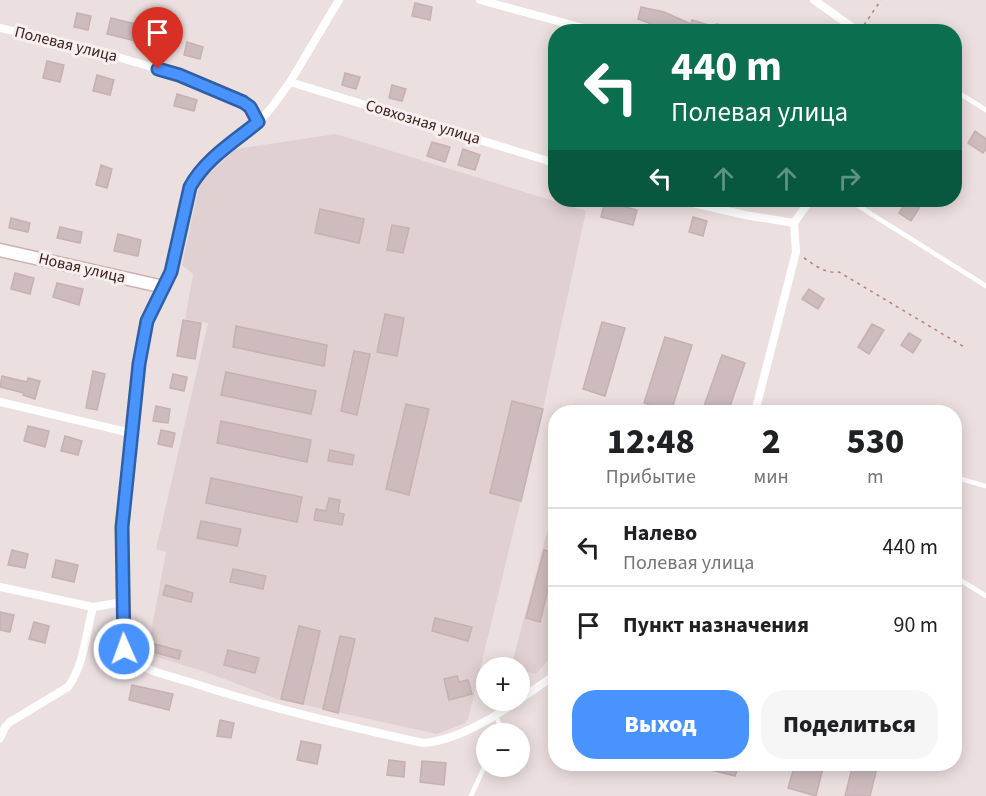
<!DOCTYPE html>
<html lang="ru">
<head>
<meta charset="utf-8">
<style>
	body { margin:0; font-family:"Source Sans 3",sans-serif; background:#f6f6f6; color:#202124; height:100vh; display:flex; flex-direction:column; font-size:22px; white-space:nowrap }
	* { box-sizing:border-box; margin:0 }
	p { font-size:20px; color:#757577 }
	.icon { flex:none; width:33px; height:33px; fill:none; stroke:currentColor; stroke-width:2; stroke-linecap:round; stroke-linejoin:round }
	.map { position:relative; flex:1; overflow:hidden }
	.sheet { position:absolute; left:548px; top:405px; width:414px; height:366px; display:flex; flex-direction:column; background:#fff; border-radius:24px; box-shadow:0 3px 15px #0003 }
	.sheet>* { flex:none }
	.hud { position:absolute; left:548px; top:24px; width:414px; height:183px; border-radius:24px; box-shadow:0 3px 15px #0003; background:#0b6e4f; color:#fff; overflow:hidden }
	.tools { position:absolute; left:476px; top:657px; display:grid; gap:12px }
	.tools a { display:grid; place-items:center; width:54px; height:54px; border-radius:50%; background:#fff; box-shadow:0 3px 15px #0003; font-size:30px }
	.pin { position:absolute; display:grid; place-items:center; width:51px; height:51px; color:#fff; margin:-62px -26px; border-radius:50% 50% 50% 0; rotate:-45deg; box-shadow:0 0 6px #0007 }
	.pin .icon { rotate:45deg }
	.me { position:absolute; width:66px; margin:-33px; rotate:358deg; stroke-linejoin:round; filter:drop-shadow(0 0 4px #0008) }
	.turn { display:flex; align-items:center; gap:21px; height:126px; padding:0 24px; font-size:27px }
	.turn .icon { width:78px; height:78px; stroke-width:2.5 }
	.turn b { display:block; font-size:42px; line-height:51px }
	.lanes { display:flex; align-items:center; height:57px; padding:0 24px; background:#0003; justify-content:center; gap:30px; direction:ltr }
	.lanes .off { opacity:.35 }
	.eta { display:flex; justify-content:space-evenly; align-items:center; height:102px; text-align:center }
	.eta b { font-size:36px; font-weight:800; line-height:42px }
	.button { display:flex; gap:12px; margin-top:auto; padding:12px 24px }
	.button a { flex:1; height:69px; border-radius:24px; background:#4993ff; color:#fff; font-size:24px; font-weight:800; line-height:69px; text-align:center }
	.button a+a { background:#f6f6f6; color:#202124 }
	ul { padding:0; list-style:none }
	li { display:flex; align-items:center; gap:18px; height:78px; padding:0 24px; border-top:2px solid #e0e0e0 }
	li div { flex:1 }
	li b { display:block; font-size:22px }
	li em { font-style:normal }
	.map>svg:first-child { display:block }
</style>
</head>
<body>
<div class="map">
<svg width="986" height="796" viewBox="0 0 986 796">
	<rect width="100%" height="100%" fill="#ecdfe0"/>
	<!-- built -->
	<path fill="#e0d0d1" d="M336,134L586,211L543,409L468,719L465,723L437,734L277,699L203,671L147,654L166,552L156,549L208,323L185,319L193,274L182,265L200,182L236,149Z
		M551,517L555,519V652L536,674L519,670V668L511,667Z"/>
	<!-- building -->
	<path fill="#cdbbbd" stroke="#c6b0b2" stroke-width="1.5" d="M415,3L432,7L430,20L412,16Z
		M641,7L664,12L691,24L692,20L715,27L716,24L738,29V32H673L638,19Z
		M77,13L91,16L88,30L74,27Z
		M111,18L140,25L138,32L160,37L157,49L144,46V43L107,34Z
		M187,42L203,47L200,59L184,55Z
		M47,61L64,65L60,82L43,78Z
		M345,73L360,77L356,89L342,85Z
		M97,75L114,80L110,95L93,91Z
		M392,85L406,89L402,101L389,98Z
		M177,94L197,100L194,111L174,106Z
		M975,131L986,139V149L983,153L968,143Z
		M432,142L450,147L445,162L427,156Z
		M463,149L480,155L475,170L458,165Z
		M101,165L112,169L107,188L96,185Z
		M605,200H615L614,204L637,210L633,225L601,217Z
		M907,200H917L922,203L911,221L899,213Z
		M320,209L364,219L359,243L315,233Z
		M693,217L707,221L703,236L689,232Z
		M11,218L30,223L28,232L9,228Z
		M392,225L409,228L403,253L387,250Z
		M60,227L82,232L80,243L57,238Z
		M118,234L141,240L138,256L114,251Z
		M15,273L34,278L30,294L11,289Z
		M57,283L83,289L79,305L53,297Z
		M809,289L824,299L818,309L802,299Z
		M385,314L404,318L397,356L377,352Z
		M183,320L201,323L195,359L177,356Z
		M602,322L625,328L605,396L583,389Z
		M872,324L884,330L869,354L858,347Z
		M236,326L327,345L324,366L233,347Z
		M909,333L921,340L913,353L901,345Z
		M665,337L692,345L671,412L644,403Z
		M354,351L370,354L357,415L341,411Z
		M722,355L745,363L728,412H702Z
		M93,371L105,374L97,410L86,408Z
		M226,372L316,391L311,414L221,395Z
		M173,374L187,377L184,391L170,388Z
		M2,376L27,382L28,378L40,381L35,399L23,395L24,393L0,387Z
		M512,401L543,409L521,501L490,493Z
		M406,404L429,409L409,495L386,489Z
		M156,406L170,409L168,423L153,421Z
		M221,421L311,440L307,462L217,443Z
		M28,426L49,431L45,447L24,441Z
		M161,430L175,433L172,447L158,444Z
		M65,436L82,441L78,455L61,451Z
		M330,450L354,455L352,465L328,461Z
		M211,478L302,497L297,522L206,503Z
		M329,498L340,500L338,513L344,514L342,525L314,520L316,509L326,511Z
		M201,521L241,529L237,546L197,538Z
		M12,550L28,554L25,568L8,565Z
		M544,550L555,553V568H553L540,622L526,618Z
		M56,560L78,565L74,582L52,577Z
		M233,569L266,576L263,589L230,582Z
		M166,585L193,593L191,602L163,595Z
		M0,612L14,615L10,632L0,630Z
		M435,618L472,627L468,641L432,631Z
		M34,622L49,626L45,643L29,639Z
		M299,626L320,631L303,704L281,699Z
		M340,636L355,639L338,713L323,709Z
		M155,644L181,651L179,659L153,652Z
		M228,650L259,658L255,673L224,665Z
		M457,676L459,682L468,680L472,694L449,700L444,679Z
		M132,685L173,694L169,710L129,700Z
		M220,720L234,723L231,738L217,736Z
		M301,741L321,745L317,764L297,760Z
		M389,760L405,762L404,777L387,775Z
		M422,761L446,763L444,785L420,782Z
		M696,764H739L735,776L696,766Z
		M795,764H824L816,796L788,788Z
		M853,764H878L870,796H845Z"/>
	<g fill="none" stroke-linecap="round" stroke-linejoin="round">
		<defs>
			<path id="secondary" d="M0,250L164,287"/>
		</defs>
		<!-- secondary casing -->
		<use href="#secondary" stroke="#cdb1b1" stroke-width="15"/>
		<!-- path -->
		<path stroke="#b37e7c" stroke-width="1.5" stroke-dasharray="3 4.5" stroke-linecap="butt" d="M864,25L881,0
			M804,258C815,265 825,274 839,272L966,348"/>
		<!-- lane -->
		<path stroke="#fff" stroke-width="4.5" d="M954,90L986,110
			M849,200L986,286
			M954,477L986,486
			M954,576L986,596
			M496,716L500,726V734
			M471,796L486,763"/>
		<!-- street -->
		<path stroke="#fff" stroke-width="8" d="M339,0L290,82L272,107L259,122L206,165L190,187L171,272L148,322L139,365L122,527L123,621L125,656C144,671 170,676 193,683C269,708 345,726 423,743C454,741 493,719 518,700
			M480,0L598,32
			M814,0L859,32
			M0,28L97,51L179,75L243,102L250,107L259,122
			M290,82L555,163
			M680,200L745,215L794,223
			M0,402L131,433
			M755,412L796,252L794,223L810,200
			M0,587L93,607L123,602
			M519,700L555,675
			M0,738L5,727L10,722L68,687C84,665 86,634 93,607"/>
		<!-- secondary -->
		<use href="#secondary" stroke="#fff" stroke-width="12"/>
	</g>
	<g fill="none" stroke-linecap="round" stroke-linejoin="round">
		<defs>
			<path id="route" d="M124,649L122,527L139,364L147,321L171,272L190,187C205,159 235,141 258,122L250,107L243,102L179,75L158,69"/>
		</defs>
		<!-- route casing -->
		<use href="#route" stroke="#2f60a6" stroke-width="15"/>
		<!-- route -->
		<use href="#route" stroke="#4993ff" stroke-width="10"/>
	</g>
	<g text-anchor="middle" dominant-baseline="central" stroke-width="6" stroke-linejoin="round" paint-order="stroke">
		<!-- street labels -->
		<g font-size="16" fill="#3d211e" stroke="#f8eff1">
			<text transform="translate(66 44) rotate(14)">Полевая улица</text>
			<text transform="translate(423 122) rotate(17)">Совхозная улица</text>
			<text transform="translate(82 268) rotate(13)">Новая улица</text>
		</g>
	</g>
</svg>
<div class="tools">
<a>+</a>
<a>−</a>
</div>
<div class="pin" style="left:158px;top:69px;background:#d93025"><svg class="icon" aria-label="arrive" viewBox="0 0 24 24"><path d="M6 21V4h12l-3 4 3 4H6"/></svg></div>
<svg class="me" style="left:124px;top:649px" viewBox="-20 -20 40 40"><circle r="17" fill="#4993ff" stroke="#fff" stroke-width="3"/><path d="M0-11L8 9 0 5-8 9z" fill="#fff"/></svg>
<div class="hud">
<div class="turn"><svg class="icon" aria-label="left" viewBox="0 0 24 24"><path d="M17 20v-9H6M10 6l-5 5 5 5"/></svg><div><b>440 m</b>Полевая улица</div></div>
<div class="lanes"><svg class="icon" aria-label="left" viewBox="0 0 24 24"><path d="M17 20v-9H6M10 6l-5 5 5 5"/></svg><svg class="icon off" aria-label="ahead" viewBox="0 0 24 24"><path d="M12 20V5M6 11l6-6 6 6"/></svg><svg class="icon off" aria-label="ahead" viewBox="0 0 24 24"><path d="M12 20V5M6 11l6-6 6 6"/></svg><svg class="icon off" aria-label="right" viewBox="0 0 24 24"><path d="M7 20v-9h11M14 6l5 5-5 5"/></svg></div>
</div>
<section class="sheet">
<div class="eta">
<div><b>12:48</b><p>Прибытие</p></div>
<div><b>2</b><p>мин</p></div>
<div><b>530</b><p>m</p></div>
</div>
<ul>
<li><svg class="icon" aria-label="left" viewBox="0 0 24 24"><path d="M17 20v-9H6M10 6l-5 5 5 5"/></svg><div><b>Налево</b><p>Полевая улица</p></div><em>440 m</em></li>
<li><svg class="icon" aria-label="arrive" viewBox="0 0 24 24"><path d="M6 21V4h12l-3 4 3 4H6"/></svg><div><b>Пункт назначения</b></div><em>90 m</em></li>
</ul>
<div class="button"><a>Выход</a><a>Поделиться</a></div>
</section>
</div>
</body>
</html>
